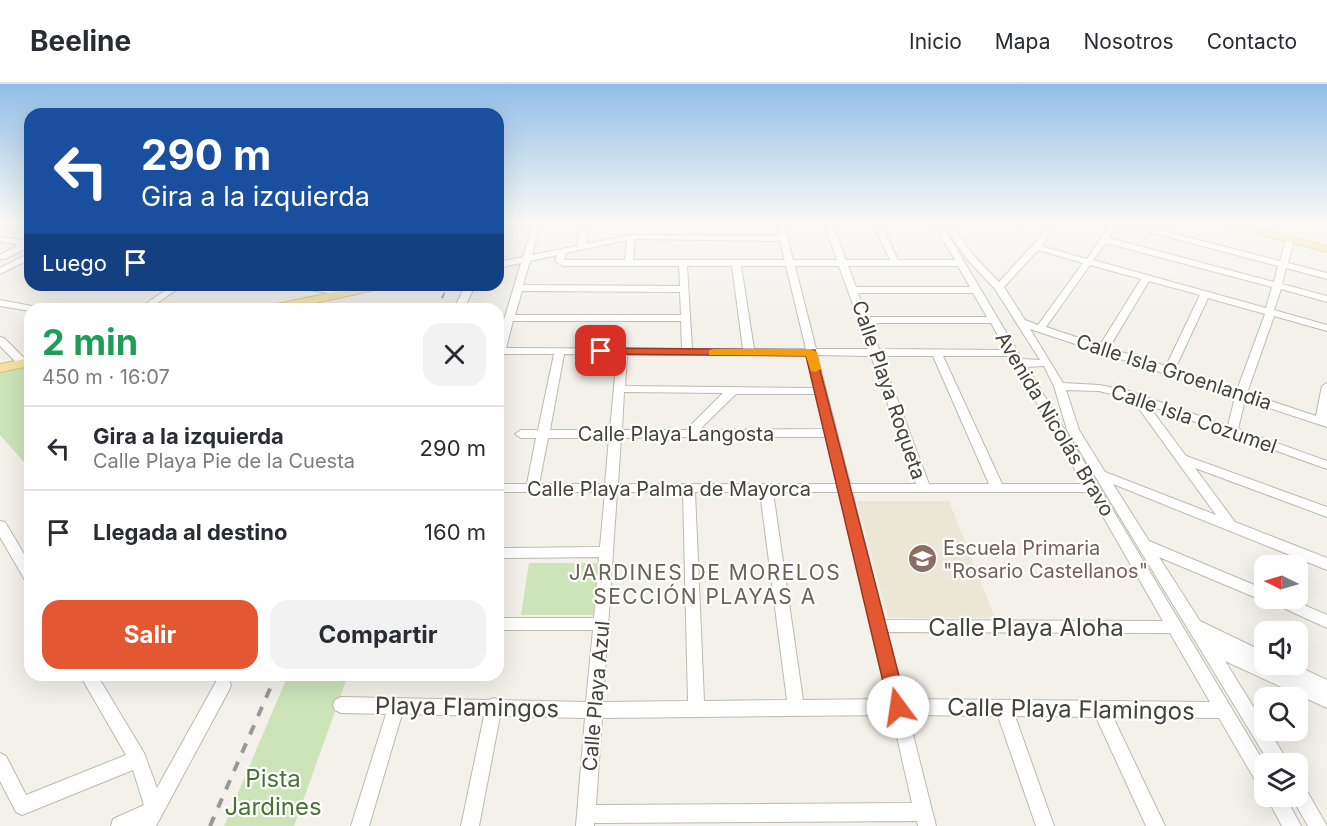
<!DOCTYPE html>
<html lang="es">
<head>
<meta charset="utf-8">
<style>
	body { margin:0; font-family:Inter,sans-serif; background:#f2f2f3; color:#2b2b33; height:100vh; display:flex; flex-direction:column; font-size:22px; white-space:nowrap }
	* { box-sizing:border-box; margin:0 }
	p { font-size:20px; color:#7c7c81 }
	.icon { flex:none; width:33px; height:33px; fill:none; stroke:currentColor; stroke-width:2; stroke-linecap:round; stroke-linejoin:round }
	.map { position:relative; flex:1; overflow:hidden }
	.details { position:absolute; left:24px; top:219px; width:480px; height:378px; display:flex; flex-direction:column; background:#fff; border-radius:18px; box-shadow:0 6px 24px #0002 }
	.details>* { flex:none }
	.banner { position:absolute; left:24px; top:24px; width:480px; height:183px; border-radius:18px; box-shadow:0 6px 24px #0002; background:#1a4fa0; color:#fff; overflow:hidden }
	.needle { width:39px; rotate:275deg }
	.buttons { position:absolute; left:1254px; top:471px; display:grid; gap:12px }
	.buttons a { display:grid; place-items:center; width:54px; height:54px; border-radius:12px; background:#fff; box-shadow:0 6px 24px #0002; font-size:30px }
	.pin { position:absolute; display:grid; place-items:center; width:51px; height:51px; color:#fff; margin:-26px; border-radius:12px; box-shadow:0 3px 9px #0006 }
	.me { position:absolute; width:66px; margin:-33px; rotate:346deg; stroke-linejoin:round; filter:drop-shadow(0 0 4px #0008) }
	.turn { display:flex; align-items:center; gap:21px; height:126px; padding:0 18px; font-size:27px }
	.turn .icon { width:78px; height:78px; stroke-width:2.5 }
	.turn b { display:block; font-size:42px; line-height:51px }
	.then { display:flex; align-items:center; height:57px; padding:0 18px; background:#0003; gap:12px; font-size:22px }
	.round { display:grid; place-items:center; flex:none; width:63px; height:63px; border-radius:18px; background:#f2f2f3 }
	.summary { display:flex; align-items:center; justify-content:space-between; height:102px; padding:0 18px }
	h1 { font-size:36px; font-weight:700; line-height:45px; color:#1e9e55 }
	.action { display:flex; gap:12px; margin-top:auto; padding:12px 18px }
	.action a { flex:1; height:69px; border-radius:18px; background:#e35832; color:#fff; font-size:24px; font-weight:700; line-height:69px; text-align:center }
	.action a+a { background:#f2f2f3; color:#2b2b33 }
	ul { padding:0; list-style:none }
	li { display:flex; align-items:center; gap:18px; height:84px; padding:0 18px; border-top:2px solid #e1e1e2 }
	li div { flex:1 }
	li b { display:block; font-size:22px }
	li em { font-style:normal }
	header { display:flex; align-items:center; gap:36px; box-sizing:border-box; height:84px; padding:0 30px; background:#fff; border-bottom:2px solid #e1e1e2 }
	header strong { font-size:28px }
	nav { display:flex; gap:33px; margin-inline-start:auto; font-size:21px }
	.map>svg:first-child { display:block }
</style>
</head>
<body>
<header>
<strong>Beeline</strong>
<nav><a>Inicio</a><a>Mapa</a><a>Nosotros</a><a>Contacto</a></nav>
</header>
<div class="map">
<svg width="1327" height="742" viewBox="0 0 1327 742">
	<rect width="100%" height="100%" fill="#f4f1eb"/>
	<!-- education -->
	<path fill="#ebe6d6" d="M857,417H949L995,534H888Z"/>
	<!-- green -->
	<path fill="#cde3b8" d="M30,282V385L0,351V289Z
		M529,479H598L594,531H521Z
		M288,591H348L294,742H224Z"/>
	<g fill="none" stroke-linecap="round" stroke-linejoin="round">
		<defs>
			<path id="minor" d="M533,139H541L532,171L577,162L581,139H589L586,160L631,151L779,152L776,139H784L793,176H837L824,139H832L846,176H890L873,139H881L898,176H955L933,139H941L1022,275L1040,276L995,205L967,175L942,139H950L973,171L999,198L1033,161L1050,139H1058L1041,162L1087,175L1111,139H1133L1280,177L1286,156L1293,154L1294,156L1288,179L1327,189V195L1286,184L1282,200L1327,212V218L1281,205L1274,226L1327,241V247L1274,232L1247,309L1316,332L1322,302L1327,299V343L1245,316L1238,345L1327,377V385L1148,321L1186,372L1327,423V433L1195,384L1235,438L1327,474V486L1113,400L1149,457L1264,505V514H1288L1327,531V544L1266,516L1259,515L1159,473L1200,537L1264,568V580L1269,582L1268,580H1293L1327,596V624L1225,577L1264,640V646H1269L1289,680H1270L1067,346L1054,302L1044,282L1027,283L1265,680L1264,704L1258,701L1219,634L1113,633L1165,742H1146L1096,633L1015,632L1054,742H1036L998,632L908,631L936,742H918L917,737L594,739V742H576L585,634L500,632L479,742H461L484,632L402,630L369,742H351L386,630L341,629L335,626L333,621L335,616L341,613L489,616L494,614L499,616L586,618L593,546H498V534H594L599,473L498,474V464L600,463L605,408H498V400H527L536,354H521L515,350L521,346H538L554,270H504L502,275L498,276V256L521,179L498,184V178L523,173ZM1119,140L1278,182L1274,198L1109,154ZM635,155L780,157L785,176H633ZM627,156L625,176H564L566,169ZM1106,159L1272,203L1266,224L1093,176ZM1038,166L1083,179L1038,241L1025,236L1004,203ZM557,171L555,177L563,182H679L680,202L523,201L530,177ZM1090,181L1141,195L1100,261L1046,243ZM687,182H732L743,265H692ZM741,182H786L806,265H754ZM795,182H839L869,265H816ZM848,182H958L970,203H856ZM1149,197L1200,211L1166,282L1109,264ZM522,207L680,208L681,231H515ZM858,209H973L987,233H867ZM1208,214L1265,230L1237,306L1175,285ZM513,237H681L682,265L506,264ZM869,239H991L1006,266L879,265ZM1030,245L1235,313L1228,342L1126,306L1099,301L1063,299ZM564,270L617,271L610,346H550ZM627,271H807L815,304L625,302ZM817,271L871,272L916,400H850ZM881,272H933L989,400H929ZM943,272H1010L1083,400H1002ZM1066,306L1099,307L1132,315L1216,431L1105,388L1079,346ZM624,308L723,309L686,346H622ZM736,310H816L824,345L699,346ZM686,353H826L837,400H618L621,354ZM548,354H609L605,400H539ZM617,408H683L688,617L603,618ZM695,408H760L787,616L704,617ZM773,408H839L888,615L803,616ZM852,408H1089L1163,537L884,536ZM887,548L1170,549L1210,618L904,615ZM892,631L912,719L596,721L602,634Z
				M0,153L30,157V162L5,175H0V171L18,161L0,157Z
				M30,169V175L0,190V184Z
				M173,201H183L149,225H138Z
				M295,201C311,201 336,200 351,209L346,212L299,204Z
				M462,201H470L472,208L464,225H454L462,208Z
				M0,216L32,222L37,225H30V227L0,222Z
				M0,253L4,254L27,277L28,279L27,281H19L0,262Z
				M0,437L5,438L30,480V498L25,496L0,453Z
				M80,591H97L144,669L157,704L217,596L223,594L229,596L231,601L229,606L156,742H111L113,735L144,721L133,686L22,731L16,728L0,697V669L6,672L26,711L126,671Z
				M1298,699L1304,702L1327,742H1308L1291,712H1298Z
				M1266,712H1285L1301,742H1282Z"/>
			<path id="major" d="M1216,139H1235L1327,162V168Z
				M368,201H390L384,204L288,225H266L272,221Z
				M30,274V282L0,288V280Z"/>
		</defs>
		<!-- minor casing -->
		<use href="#minor" stroke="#bebaae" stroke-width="2"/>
		<!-- major casing -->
		<use href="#major" stroke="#d7c075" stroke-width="2"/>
		<!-- minor -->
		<use href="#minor" fill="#fff" fill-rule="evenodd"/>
		<!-- major -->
		<use href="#major" fill="#f4e2a4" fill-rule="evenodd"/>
		<!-- rail-far1 -->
		<path stroke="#989898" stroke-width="2" stroke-dasharray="6 6" stroke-linecap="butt" d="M437,225L448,201"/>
		<!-- rail -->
		<path stroke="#989898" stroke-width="4" stroke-dasharray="10 10" stroke-linecap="butt" d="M210,742L276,591"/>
	</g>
	<!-- sky -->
	<linearGradient id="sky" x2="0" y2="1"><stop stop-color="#91bee8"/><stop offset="0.57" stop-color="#faf9f6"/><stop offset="1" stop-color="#faf9f6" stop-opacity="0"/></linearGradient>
	<rect width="1327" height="243" fill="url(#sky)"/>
	<!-- route -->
	<path fill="#e35832" stroke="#943920" stroke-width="1.5" d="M601,264L815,266L907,623L905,629L898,632L891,629L889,623L806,272L597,270V265Z"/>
	<!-- slow -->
	<path fill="#f59e0b" d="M713,265H811L817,268L821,285L815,288L811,287L806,272L709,271V266Z"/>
	<!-- icons -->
	<defs>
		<symbol id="school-disc" viewBox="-11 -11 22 22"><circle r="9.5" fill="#8d6e63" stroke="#fff"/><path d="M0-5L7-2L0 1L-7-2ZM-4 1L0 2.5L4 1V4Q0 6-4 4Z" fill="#fff"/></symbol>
	</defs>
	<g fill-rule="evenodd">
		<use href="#school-disc" x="906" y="458" width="33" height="33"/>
	</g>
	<g text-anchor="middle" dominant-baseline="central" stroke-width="4.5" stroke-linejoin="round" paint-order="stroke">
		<!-- street labels -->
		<g font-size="20" fill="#474239" stroke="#fff">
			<text transform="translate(1174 288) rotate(18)">Calle Isla Groenlandia</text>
			<text transform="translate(889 306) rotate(71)">Calle Playa Roqueta</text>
			<text transform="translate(1194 335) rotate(19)">Calle Isla Cozumel</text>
			<text transform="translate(1055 340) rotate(59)">Avenida Nicolás Bravo</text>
			<text x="676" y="350">Calle Playa Langosta</text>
			<text x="669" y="405">Calle Playa Palma de Mayorca</text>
			<text transform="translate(596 612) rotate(-85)">Calle Playa Azul</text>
		</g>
		<!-- education labels -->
		<g font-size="20" fill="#785e54" stroke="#fff" text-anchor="start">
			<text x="943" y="464">Escuela Primaria<tspan x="943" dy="23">"Rosario Castellanos"</tspan></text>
		</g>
		<!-- neighbourhood labels -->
		<g font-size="21" letter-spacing="1.5" fill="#696152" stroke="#fff">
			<text x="705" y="488">JARDINES DE MORELOS<tspan x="705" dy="24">SECCIÓN PLAYAS A</tspan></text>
		</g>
		<!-- near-street labels -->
		<g font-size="24" fill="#474239" stroke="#fff">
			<text x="1026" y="543">Calle Playa Aloha</text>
			<text transform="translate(467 623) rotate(1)">Playa Flamingos</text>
			<text transform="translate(1071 625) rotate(1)">Calle Playa Flamingos</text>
		</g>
		<!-- near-park labels -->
		<g font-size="24" fill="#477332" stroke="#fff">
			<text x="273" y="694">Pista<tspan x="273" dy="28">Jardines</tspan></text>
		</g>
	</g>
</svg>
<div class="buttons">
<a><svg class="needle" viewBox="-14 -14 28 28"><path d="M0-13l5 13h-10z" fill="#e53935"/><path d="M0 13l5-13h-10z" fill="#7c7c81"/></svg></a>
<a><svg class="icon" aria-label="sound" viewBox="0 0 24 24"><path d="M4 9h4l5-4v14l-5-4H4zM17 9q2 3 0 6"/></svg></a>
<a><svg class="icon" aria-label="search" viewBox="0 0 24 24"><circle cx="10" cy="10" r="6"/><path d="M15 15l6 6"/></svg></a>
<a><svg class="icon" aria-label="layers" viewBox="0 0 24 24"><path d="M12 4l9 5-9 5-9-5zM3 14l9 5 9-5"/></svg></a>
</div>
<div class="pin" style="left:601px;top:267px;background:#d93025"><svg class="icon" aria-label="arrive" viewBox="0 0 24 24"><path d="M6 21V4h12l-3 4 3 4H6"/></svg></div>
<svg class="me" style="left:898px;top:623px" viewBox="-20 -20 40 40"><circle r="19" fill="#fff"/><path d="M0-13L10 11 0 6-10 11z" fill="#e35832"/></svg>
<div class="banner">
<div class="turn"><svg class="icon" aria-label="left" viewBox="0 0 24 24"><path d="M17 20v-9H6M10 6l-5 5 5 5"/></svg><div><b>290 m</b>Gira a la izquierda</div></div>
<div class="then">Luego<svg class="icon" aria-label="arrive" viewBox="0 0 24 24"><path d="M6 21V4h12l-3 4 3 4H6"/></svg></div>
</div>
<section class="details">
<div class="summary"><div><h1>2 min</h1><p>450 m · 16:07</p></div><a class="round"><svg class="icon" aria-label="close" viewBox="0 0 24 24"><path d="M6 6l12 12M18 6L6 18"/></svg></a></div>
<ul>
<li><svg class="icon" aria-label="left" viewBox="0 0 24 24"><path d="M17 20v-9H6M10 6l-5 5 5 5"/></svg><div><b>Gira a la izquierda</b><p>Calle Playa Pie de la Cuesta</p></div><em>290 m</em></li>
<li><svg class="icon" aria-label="arrive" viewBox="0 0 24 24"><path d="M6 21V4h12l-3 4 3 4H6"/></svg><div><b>Llegada al destino</b></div><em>160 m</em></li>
</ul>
<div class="action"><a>Salir</a><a>Compartir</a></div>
</section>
</div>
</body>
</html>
